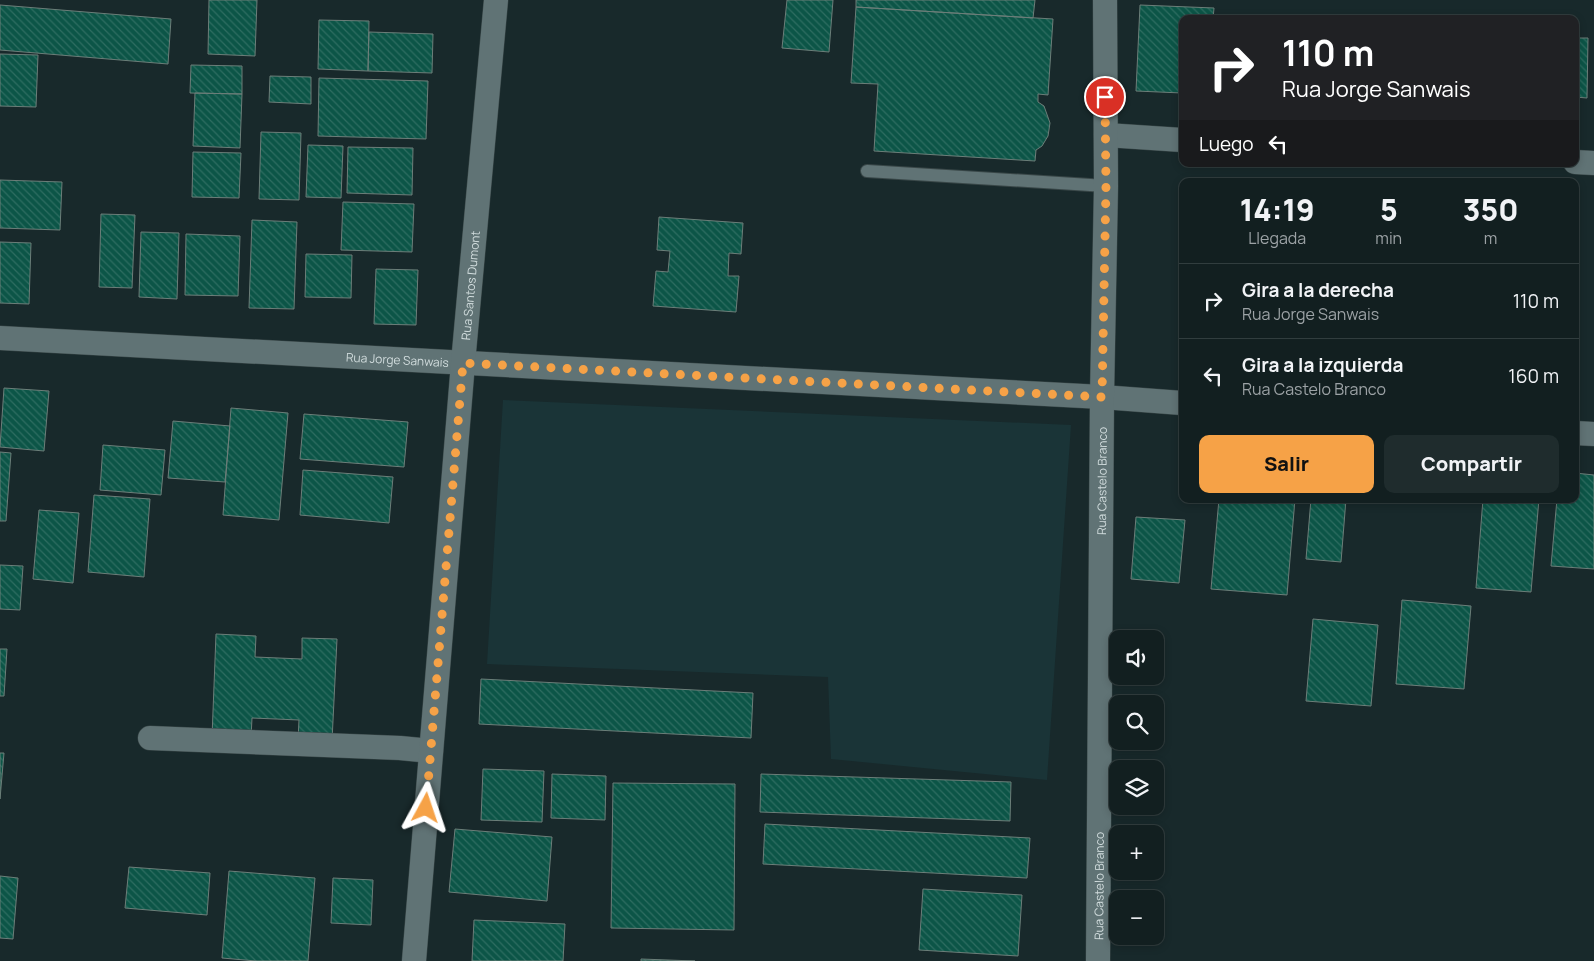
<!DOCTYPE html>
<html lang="es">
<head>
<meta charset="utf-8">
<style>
	body { margin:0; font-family:Manrope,sans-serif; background:#1f2c2d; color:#f1f3f6; height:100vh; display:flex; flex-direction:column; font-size:19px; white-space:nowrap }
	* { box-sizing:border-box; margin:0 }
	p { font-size:16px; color:#9ca2a5 }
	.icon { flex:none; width:28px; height:28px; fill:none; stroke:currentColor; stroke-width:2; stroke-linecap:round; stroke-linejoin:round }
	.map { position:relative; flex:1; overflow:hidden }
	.panel { position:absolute; left:1179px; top:178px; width:400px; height:325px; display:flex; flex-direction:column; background:#121f20; border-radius:10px; box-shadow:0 2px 8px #0003,0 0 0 1px #313d3e }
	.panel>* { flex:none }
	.hud { position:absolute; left:1179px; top:15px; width:400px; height:152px; border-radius:10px; box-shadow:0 2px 8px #0003,0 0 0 1px #313d3e; background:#202124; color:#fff; overflow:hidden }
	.buttons { position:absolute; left:1109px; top:630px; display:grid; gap:10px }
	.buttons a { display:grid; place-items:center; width:55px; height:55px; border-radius:10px; background:#121f20; box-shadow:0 2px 8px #0003,0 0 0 1px #313d3e; font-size:25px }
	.pin { position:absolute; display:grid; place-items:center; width:42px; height:42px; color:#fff; margin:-21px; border:2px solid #fff; border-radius:50%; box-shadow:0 1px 5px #0007 }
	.me { position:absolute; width:55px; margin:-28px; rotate:5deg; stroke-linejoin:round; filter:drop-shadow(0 0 4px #0008) }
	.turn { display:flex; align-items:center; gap:18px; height:105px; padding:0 20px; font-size:22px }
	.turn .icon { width:65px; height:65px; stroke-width:2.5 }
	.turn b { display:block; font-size:35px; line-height:42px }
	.then { display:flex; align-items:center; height:48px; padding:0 20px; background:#0003; gap:10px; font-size:19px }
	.eta { display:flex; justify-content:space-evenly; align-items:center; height:85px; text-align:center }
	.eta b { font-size:30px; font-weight:800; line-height:35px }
	.cta { display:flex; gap:10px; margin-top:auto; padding:10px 20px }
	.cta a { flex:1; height:58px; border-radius:10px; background:#f6a247; color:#111; font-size:20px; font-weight:800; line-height:58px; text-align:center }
	.cta a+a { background:#1f2c2d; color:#f1f3f6 }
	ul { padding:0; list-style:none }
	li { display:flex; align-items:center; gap:15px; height:75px; padding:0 20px; border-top:1px solid #313d3e }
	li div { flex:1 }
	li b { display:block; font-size:19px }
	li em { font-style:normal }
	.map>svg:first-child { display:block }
</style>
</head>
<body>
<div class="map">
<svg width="1594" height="961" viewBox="0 0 1594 961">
	<defs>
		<pattern id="building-back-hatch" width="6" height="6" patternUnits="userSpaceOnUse" patternTransform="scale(1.25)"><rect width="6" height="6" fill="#0c5547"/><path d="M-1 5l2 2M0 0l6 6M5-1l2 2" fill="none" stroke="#2e6d61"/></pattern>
	</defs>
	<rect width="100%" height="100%" fill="#18292b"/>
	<!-- built -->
	<path fill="#1a3437" d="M503,400L1071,425L1047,780L831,759L828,677L487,664Z"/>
	<!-- building -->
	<path fill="url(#building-back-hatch)" stroke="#6c7e79" d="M209,0H257L255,56L208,54Z
		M787,0H833L829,52L782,48Z
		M856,0H1035L1033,18L856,7Z
		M0,5L171,19L168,64L0,50Z
		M1140,5L1214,8L1213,19H1182V93L1136,91Z
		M856,7L1053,19L1048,95L1038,94V102L1044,106L1050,123L1048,136L1042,146L1036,150L1035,161L874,151L878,84L851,83Z
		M1385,15L1435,16V19H1385Z
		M319,20L369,21L368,71L318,69Z
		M369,32L433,34L432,73L368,71Z
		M1575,38H1588L1587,98L1575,97Z
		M0,54L38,55L36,107L0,106Z
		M191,65L242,66V94L190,93Z
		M270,76L311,77V104L269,102Z
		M319,78L428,81L426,139L318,136Z
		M195,93L242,94L240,148L193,146Z
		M261,132L301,133L299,200L259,199Z
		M308,145L343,146L341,198L306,197Z
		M348,147L413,148L412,195L347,193Z
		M193,152L241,153L239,198L192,197Z
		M0,180L62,182L60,230L0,228Z
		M343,202L414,204L412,252L341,250Z
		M101,214L135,215L132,288L99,287Z
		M659,217L743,223L741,254L729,253L728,276H739L736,312L653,306L656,271L668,272L670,251L657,250Z
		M252,220L297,222L294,309L249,308Z
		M141,232L179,233L177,299L139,297Z
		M186,234L240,236L238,296L185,295Z
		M0,242L31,243L29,304L0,303Z
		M306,254L352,255L351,298L305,297Z
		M376,269L418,270L416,325L374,324Z
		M4,388L49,391L44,451L0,447Z
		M231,408L288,413L279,520L223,515Z
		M304,414L408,422L404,467L300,459Z
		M173,421L230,426L225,482L168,478Z
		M103,445L165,450L161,495L100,490Z
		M0,452L11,453L6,521H0Z
		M303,470L393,477L389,523L300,515Z
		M1575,473L1594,475V569L1551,566L1557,499H1575Z
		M94,495L150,499L144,577L88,572Z
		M1219,499H1295L1287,595L1211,589Z
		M1311,499H1346L1341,562L1306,559Z
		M1483,499H1539L1531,592L1476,588Z
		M39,510L79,513L73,583L33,579Z
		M1136,517L1185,520L1179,583L1131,579Z
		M0,565L23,566L20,610L0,609Z
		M1402,600L1471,606L1464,689L1396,684Z
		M1313,619L1378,625L1371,706L1306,701Z
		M216,634L256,636L255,657L302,659V638L337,639L332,741L298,740L299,720L252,718L251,738L212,737Z
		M0,649H7L4,696H0Z
		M481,679L753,693L751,738L479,724Z
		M0,753H4L0,799Z
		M483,769L544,771L542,822L481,820Z
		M552,774L606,776L605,820L551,818Z
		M761,774L1011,782L1010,821L760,812Z
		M613,783L735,784L734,930L611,928Z
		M765,824L1030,838L1027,878L763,864Z
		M455,829L552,837L547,901L449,892Z
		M129,867L210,873L207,915L125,908Z
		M229,871L315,878L308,961H256L222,958Z
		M0,876L18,878L13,939L0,938Z
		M333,878L373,880L371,925L331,923Z
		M923,889L1022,895L1018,956L919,950Z
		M474,920L565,924L563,961H472Z
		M641,959L695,961H641Z"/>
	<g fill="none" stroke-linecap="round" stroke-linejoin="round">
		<defs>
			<path id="service" d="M867,171L1106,186"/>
			<g id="minor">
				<path d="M1106,135L1182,140"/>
				<path d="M1575,162L1594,163"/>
				<path id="s1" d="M0,338L1102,397L1182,403"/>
				<path d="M1575,433L1594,434"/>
				<path d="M150,738L400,748L431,751"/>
				<path id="s2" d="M414,961L463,363L496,0"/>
				<path id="s3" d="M1098,961L1102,397L1106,186L1105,0"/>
			</g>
		</defs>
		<!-- service casing -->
		<use href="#service" stroke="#394748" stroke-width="14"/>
		<!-- minor casing -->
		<use href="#minor" stroke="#394748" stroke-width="25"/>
		<!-- service -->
		<use href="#service" stroke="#607375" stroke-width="12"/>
		<!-- minor -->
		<use href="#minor" stroke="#607375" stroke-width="24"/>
	</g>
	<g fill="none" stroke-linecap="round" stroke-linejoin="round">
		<!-- route -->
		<path stroke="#f6a247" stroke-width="9" stroke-dasharray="0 16.2" d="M426,808L463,363L1102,397L1106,186L1105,97"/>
	</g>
	<g text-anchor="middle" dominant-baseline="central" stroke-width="5" stroke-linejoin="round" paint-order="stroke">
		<!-- street labels -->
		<g font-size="12" fill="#d1dcdd" stroke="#091111">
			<text stroke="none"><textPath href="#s2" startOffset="678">Rua Santos Dumont</textPath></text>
			<text stroke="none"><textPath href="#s1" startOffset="398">Rua Jorge Sanwais</textPath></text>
			<text stroke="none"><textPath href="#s3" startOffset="480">Rua Castelo Branco</textPath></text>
			<text stroke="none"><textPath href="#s3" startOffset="75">Rua Castelo Branco</textPath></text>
		</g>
	</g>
</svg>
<div class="buttons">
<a><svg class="icon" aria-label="sound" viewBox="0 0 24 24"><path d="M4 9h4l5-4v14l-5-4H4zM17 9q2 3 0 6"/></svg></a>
<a><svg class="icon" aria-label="search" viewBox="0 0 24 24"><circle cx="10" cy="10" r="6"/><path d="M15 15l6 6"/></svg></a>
<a><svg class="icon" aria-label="layers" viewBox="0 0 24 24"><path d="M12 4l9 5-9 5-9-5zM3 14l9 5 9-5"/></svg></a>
<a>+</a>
<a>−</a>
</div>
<div class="pin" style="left:1105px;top:97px;background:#d93025"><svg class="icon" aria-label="arrive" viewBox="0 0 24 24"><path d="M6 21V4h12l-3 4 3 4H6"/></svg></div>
<svg class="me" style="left:426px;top:808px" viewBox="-20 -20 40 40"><path d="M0-17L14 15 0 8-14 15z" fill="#f6a247" stroke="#fff" stroke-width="4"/></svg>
<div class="hud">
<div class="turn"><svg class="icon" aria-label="right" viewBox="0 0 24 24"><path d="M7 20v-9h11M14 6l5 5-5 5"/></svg><div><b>110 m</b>Rua Jorge Sanwais</div></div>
<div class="then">Luego<svg class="icon" aria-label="left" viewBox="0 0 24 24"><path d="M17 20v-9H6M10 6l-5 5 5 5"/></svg></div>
</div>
<section class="panel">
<div class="eta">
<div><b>14:19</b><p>Llegada</p></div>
<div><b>5</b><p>min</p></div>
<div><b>350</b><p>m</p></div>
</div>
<ul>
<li><svg class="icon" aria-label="right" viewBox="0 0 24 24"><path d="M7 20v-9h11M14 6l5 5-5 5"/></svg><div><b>Gira a la derecha</b><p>Rua Jorge Sanwais</p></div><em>110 m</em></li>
<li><svg class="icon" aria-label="left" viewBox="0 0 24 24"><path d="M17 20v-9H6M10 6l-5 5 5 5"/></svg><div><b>Gira a la izquierda</b><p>Rua Castelo Branco</p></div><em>160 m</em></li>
</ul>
<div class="cta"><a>Salir</a><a>Compartir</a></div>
</section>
</div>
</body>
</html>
